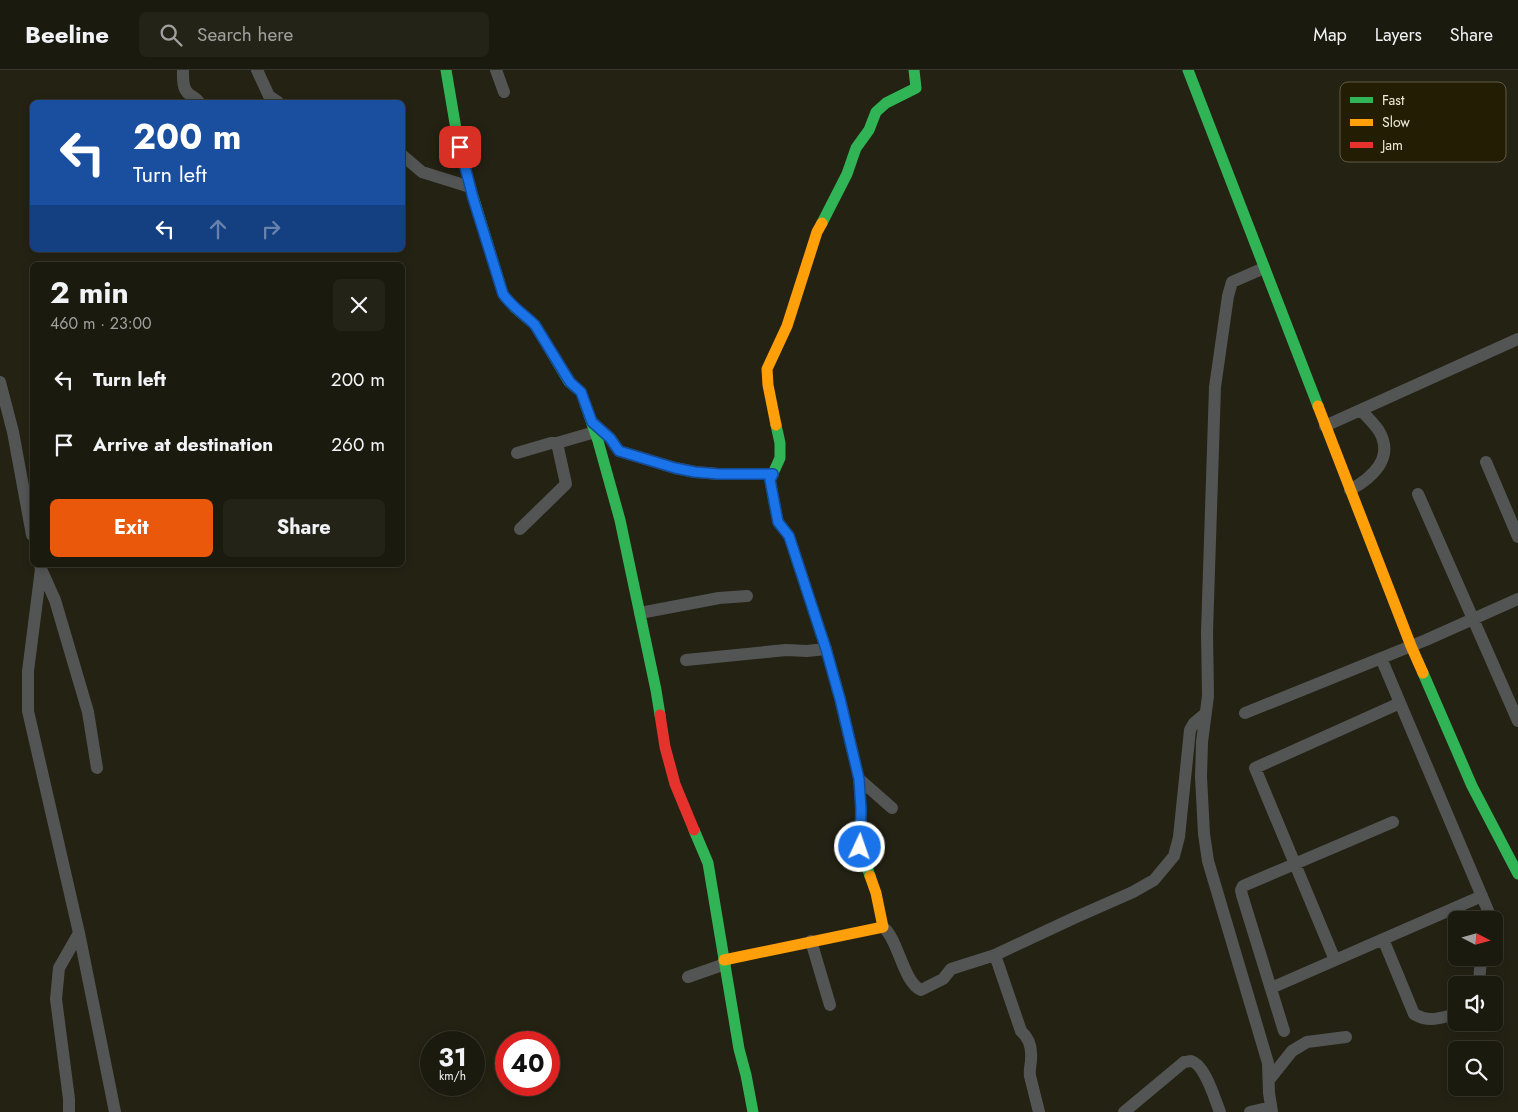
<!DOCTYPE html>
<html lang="en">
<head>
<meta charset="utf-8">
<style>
	body { margin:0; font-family:Jost,sans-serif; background:#242317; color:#f1f3f6; height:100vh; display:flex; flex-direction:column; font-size:19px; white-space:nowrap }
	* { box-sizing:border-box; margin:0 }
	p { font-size:16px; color:#a0a19e }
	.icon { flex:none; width:28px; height:28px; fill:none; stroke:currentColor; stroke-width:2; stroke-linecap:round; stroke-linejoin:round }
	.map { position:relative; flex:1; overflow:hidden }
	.panel { position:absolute; left:30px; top:192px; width:375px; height:305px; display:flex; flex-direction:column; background:#1b1a0e; border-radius:8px; box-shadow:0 2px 8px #0003,0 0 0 1px #39382e }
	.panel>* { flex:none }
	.top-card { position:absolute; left:30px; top:30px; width:375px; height:152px; border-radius:8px; box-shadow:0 2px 8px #0003,0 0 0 1px #39382e; background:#1a4fa0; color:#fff; overflow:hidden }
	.needle { width:32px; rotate:96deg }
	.fabs { position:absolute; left:1448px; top:841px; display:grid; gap:10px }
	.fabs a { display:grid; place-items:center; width:55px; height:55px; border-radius:8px; background:#1b1a0e; box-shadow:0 2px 8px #0003,0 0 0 1px #39382e; font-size:25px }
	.speed { position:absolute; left:420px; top:961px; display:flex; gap:10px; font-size:25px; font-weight:700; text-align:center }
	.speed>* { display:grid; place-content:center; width:65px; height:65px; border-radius:50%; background:#1b1a0e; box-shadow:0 2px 8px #0003,0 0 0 1px #39382e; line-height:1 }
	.speed small { font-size:12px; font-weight:400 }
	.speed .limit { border:8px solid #d22; background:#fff; color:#111 }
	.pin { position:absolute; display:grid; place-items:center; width:42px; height:42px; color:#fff; margin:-21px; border-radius:10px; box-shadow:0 2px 8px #0006 }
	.me { position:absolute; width:55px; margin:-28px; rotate:3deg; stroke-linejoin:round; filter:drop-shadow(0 0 4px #0008) }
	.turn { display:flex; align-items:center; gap:18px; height:105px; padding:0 20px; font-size:22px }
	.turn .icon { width:65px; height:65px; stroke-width:2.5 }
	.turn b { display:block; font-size:35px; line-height:42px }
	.lanes { display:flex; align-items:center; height:48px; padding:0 20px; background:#0003; justify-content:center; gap:25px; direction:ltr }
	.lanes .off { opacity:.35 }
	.round { display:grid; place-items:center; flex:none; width:52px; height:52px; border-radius:8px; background:#242317 }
	.head { display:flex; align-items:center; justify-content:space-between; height:85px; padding:0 20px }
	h1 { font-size:30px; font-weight:700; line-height:38px }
	.primary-button { display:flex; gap:10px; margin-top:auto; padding:10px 20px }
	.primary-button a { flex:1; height:58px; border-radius:8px; background:#ea580c; color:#fff; font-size:20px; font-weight:700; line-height:58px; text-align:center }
	.primary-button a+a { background:#242317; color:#f1f3f6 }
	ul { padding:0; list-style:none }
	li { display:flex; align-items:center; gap:15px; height:65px; padding:0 20px }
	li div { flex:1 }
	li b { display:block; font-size:19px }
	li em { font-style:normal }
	header { display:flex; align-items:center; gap:30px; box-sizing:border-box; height:70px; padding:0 25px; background:#1b1a0e; border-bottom:1px solid #39382e }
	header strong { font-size:24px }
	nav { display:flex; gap:28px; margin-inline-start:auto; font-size:18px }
	.search { width:350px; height:45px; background:#242317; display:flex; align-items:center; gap:12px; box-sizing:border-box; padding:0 18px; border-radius:8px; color:#a0a19e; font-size:19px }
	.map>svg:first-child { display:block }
</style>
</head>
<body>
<header>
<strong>Beeline</strong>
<div class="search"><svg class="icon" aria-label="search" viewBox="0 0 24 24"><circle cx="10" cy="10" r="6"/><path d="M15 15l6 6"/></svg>Search here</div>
<nav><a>Map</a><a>Layers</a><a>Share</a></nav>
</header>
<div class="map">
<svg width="1518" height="1042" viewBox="0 0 1518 1042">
	<rect width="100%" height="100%" fill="#242213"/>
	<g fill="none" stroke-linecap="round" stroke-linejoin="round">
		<!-- street -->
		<path stroke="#535555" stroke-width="12" d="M183,0C183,8 182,19 189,24C193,27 196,28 199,32
			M257,0L269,26L278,32
			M496,0L504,22
			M402,85L422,102L470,117
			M1264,198L1232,212L1228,226L1215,317L1207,562L1208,626L1202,672L1201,707L1204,764L1208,791L1268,993L1269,1023L1272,1042
			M0,312L13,362L32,465
			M592,352L610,368L619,381L675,398L695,402L719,404H773
			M1325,356L1518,269
			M517,383L551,373H557
			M1486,392L1518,467
			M1350,420C1372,408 1395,388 1379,361C1374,353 1367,347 1361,340
			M1418,424L1518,651
			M520,459L563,417L566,414L557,373L595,362
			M40,495L41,499L28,601V641L79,863L115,1042
			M41,499L55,530L88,642L97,698
			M640,543L719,528L747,526
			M1381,588L1492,850
			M686,590L786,580L807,581L826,579
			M1245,643L1426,570L1518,529
			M859,709L892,738
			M1494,854L1496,861L1494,871
			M883,857C898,868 903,912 921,920L943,909L951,899L995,885
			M1383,869L1414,944C1429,953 1441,948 1456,944
			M811,871L830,935
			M1335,890L1255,698L1400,633
			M688,907L725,894
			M1479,915L1480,900L1482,888
			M1271,918L1482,826
			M1284,961L1242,825L1241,820L1243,816L1393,752
			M1269,1010L1292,981L1307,972L1346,967
			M69,1042V1029L56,929L59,898L79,863
			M1039,1042L1030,1006C1029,1000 1031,995 1031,989C1032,978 1029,968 1021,961L995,885L1074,848L1133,822L1154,810L1174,786L1179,767L1190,660L1194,653L1206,643
			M1124,1042L1184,992C1186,992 1190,991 1191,991C1205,994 1215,1030 1220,1042
			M1250,1042L1271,1037"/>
		<!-- fast -->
		<path stroke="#30b455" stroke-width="11" d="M446,0L456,59L469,113L503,224L514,237L535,255L569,312L581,322L598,371L620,450L656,620L660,645
			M1188,0L1318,336
			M822,153L847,104L856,78L869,60L876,42L886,33L916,18L914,0
			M776,355L780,373V388L770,410L778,452L789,466L826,579L840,629L859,709L861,739L860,777L870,806
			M1423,603L1472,716L1518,804
			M694,760L708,793L739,979L746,1005L753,1042"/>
		<!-- slow -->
		<path stroke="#ff9f0a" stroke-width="11" d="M1318,336L1411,576L1423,603
			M776,355L768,315L767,299L787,256L817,162L822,153
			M724,890L883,857L876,823L870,806"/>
		<!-- jam -->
		<path stroke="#e5322d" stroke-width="11" d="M660,645L665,677L675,714L694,760"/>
	</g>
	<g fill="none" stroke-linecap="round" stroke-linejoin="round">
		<defs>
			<path id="route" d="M460,77L473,128L503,224C512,237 524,244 535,255L570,312L581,322L592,352L610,368L619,381L675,398L695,402L719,404H773L770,410L778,452L789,466L826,579L840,629L859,709L861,739L860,777"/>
		</defs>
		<!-- route casing -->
		<use href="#route" stroke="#114b97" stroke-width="12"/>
		<!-- route -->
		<use href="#route" stroke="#1a73e8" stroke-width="9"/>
	</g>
	<!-- legend -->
	<rect x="1340" y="12" width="166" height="80" rx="8" fill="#221d03" stroke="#5f5b44" stroke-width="1"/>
	<rect x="1350" y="27" width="23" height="6" fill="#30b455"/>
	<rect x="1350" y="49" width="23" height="7" fill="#ff9f0a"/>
	<rect x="1350" y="72" width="23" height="6" fill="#e5322d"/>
	<g font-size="14" fill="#eeebdb">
		<text x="1382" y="35">Fast</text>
		<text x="1382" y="57">Slow</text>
		<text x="1382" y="80">Jam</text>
	</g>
</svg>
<div class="fabs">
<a><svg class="needle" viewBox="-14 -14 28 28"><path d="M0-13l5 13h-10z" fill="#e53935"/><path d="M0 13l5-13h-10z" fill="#a0a19e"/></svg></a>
<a><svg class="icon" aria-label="sound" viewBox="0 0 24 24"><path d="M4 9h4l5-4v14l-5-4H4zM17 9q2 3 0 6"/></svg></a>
<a><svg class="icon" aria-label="search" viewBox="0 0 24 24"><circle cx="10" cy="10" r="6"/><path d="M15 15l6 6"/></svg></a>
</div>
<div class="speed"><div>31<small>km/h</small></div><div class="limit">40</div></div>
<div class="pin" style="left:460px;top:77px;background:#d93025"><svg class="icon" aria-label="arrive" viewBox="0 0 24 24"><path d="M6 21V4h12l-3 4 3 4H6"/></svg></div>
<svg class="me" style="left:860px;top:777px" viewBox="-20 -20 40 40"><circle r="17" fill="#1a73e8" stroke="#fff" stroke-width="3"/><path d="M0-11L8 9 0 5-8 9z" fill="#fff"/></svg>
<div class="top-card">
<div class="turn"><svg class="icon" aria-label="left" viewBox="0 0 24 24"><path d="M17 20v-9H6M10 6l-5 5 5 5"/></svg><div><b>200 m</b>Turn left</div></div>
<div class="lanes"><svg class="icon" aria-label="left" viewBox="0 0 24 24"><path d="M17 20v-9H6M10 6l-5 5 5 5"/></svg><svg class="icon off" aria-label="ahead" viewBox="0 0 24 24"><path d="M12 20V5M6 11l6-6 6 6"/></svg><svg class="icon off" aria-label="right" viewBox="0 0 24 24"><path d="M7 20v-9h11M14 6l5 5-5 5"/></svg></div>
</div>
<section class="panel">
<div class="head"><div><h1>2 min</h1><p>460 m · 23:00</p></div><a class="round"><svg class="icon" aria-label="close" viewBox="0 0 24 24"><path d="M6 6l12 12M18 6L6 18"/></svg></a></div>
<ul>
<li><svg class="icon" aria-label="left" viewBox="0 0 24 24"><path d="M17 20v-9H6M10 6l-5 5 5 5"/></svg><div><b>Turn left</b></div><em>200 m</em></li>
<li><svg class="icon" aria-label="arrive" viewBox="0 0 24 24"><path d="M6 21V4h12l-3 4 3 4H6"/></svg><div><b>Arrive at destination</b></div><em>260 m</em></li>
</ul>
<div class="primary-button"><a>Exit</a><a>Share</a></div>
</section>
</div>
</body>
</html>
